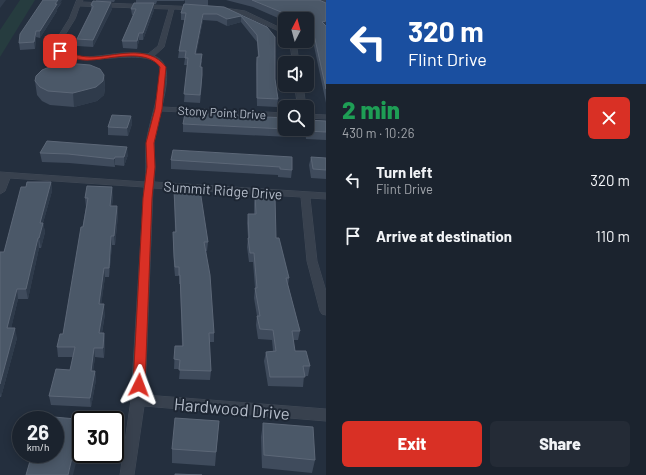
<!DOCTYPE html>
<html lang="en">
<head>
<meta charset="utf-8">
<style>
	body { margin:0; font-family:Barlow,sans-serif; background:#242b36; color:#f1f3f6; height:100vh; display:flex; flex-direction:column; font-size:15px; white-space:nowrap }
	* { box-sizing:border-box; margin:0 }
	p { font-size:13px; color:#a0a4aa }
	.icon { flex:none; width:22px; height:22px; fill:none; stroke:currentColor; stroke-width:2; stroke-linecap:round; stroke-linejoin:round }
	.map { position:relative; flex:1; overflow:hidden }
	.sheet { display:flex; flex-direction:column; background:#1b232e; width:320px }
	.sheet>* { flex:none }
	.top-card { background:#1a4fa0; color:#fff; overflow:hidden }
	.needle { width:26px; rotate:6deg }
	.tools { position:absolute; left:278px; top:12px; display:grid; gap:8px }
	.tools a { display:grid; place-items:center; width:36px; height:36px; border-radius:6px; background:#1b232e; box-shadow:0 2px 10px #0003,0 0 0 1px #39404a; font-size:20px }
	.speed { position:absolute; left:12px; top:411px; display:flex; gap:8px; font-size:20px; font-weight:700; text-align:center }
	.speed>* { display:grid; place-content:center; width:52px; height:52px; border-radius:50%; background:#1b232e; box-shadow:0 2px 10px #0003,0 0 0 1px #39404a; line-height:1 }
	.speed small { font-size:10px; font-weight:400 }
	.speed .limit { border:2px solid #111; border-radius:6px; background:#fff; color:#111 }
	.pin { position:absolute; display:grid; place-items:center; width:34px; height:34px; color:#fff; margin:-17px; border-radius:8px; box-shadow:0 2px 6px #0006 }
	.me { position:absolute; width:44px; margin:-22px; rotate:3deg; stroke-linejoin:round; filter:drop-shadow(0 0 3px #0008) }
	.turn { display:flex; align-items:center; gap:14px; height:84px; padding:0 16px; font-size:18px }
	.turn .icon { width:52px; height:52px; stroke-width:2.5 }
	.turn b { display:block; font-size:28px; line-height:34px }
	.round { display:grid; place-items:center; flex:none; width:42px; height:42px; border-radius:6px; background:#242b36 }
	.overview { display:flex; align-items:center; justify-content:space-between; height:68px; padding:0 16px }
	h1 { font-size:24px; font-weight:800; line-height:30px; color:#1e9e55 }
	.button { display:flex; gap:8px; margin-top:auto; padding:8px 16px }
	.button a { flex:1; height:46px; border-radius:6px; background:#d93025; color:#fff; font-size:16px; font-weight:800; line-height:46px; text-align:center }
	.button a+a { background:#242b36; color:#f1f3f6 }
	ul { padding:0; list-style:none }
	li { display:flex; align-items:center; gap:12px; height:56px; padding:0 16px }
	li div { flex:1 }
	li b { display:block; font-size:15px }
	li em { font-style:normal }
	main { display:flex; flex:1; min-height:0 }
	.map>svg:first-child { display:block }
</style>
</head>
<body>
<main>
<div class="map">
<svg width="326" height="475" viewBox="0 0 326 475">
	<rect width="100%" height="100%" fill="#242f3e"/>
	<!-- green -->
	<path fill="#263c3f" d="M20,0H35L0,57V30Z"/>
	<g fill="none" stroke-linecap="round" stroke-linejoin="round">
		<defs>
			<path id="street" d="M77,0H83L82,2L198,7V9L196,10L174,9L164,47L154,56C174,63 165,90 162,107L285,113V117L161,111L154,143L155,168L154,182L326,193V199L310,198L317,261L326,291V315L322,314L320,311L307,261L301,197L153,188L145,395L326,409V421L144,406L134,475H120L131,400L144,187L10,178L5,191L0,194V172L145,182C147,169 145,157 146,145C148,123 164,85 159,65C142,43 54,78 54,43L69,19ZM80,6L169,9L158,46L148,54C139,53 131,52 123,53C104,54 73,64 60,46V43L75,19Z
				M320,0H326V3Z
				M218,7L245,11L285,30V34L242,14L216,10V8Z
				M290,41H296L299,63H293Z
				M295,85H303L306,107H298Z
				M307,114L326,115V119L307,118Z"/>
		</defs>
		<!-- street casing -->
		<use href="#street" stroke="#414a57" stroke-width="1"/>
		<!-- street -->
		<use href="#street" fill="#38414e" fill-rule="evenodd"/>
	</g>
	<!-- wall -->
	<path fill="#3f4b5c" d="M96,0H115L114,2L96,1Z
		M135,0H185L184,1H157L156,4L136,3V0Z
		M185,0H208V6L224,7L267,27L275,79L278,99L277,107L257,106L256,64L257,57H258L257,42L241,22L227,26L217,21L203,20L196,54L202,61L201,67L202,83L200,103L184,102L187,65H184L185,58H178L179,51L185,20H181V13L185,5Z
		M226,0H319L326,3V103L314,46L310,35L307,31V19H285V21L253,7Z
		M62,2L57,9V11L40,38L36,37L35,49L20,50L19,43Z
		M91,5L112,9L93,47L77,46V39L91,11Z
		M131,9L154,10L143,40H139L137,49L123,48L122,41L133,15H132Z
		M104,75L105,88L104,95L97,101L74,107L50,105L42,101L37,95L35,81Z
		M131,116L132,124L128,136L108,135V127Z
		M326,121V140L306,139L305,129H307Z
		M183,124L291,129L289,137L183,132Z
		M40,153L128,155L124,166L115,165V167L69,163L42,162Z
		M292,157V170L291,178L278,177V175L171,169V160Z
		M311,157L326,158V179L311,178L309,165Z
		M51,182L52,191L43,223L45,232L41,248H39L28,299H18L11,328L17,338L1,397H0V252H4L26,187Z
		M174,190L208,242L207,251H206L214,333V342H209L211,371L210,380L179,379L180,369H174L175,346H182L180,284H179V276H175L174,266L173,232H175Z
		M255,194L276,238L289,278L288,285L300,331L298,340H293L295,351L310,366L308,376H304L303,387L268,386L264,361L266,352L273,351L272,340L258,339L256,325L257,316L254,298L255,288L253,262H249L247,247L248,238L247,223L248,214H254V203Z
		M113,195L112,206H117L118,215L115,245H112L109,277H105L101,304L105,314L102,333H104L105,343L104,358L95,357L93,371H95L96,380L91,407L51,405L49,396L70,370L73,357H58L57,347L63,334L86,207L85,198Z
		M81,420V452L79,463H76L26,475Z
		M219,421L215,466L172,463V449Z
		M263,423L315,460L312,473L262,468L261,437Z"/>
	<!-- shaded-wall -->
	<path fill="#2f3b4b" d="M0,0H6L0,8Z
		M58,0H62L57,9V11L40,38V31Z
		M111,2L112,9L93,47V40Z
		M154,3V10L143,40V33Z
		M203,14V20L195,61V54Z
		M241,16V22L227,26V19Z
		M326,21V28L322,22Z
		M36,31V37L35,49L34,42Z
		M139,33V40L137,49V41Z
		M104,75L105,88L104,95L97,101L74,107L73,93Z
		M131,116L132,124L128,136L127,128Z
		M127,147L128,155L124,166V157Z
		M115,157V167L114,159Z
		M51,182L52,191L43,223L45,232L41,248L39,238L40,223Z
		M112,187L113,195L111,215L110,206Z
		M117,206L118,215L115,245L114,236Z
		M111,236L112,245L109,277V268Z
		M38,238L39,248L28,299L26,289Z
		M104,268L105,277L100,314L99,304Z
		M17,289L18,299L9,338L7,328Z
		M104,304L105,314L100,343L99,333Z
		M15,328L17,338L1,397L0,392V384Z
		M104,333L105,343L104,358L103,348Z
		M94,348L95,357L92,380L91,371Z
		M95,371L96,380L91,407L90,398Z
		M80,436L81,445V452L79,463L77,449Z
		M74,449L76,463L73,475H68Z"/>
	<!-- building -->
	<path fill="#4b5868" stroke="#5c6777" d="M43,0H58L55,4H57L40,31H36L34,42L19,43L20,34Z
		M252,0H319L326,3V21L322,22L326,26V89L315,39L311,28L307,23V19H298Z
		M93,1L111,2L93,40L77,39L93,7V6L91,5Z
		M134,3H154L143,33H139L137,41H122L136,9H131Z
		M184,4L224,7L267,27L275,37V79L278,99L257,98V57H259L257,35L241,16L227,19L217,14H203L195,54H202L200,67H202V75L200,95L184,94L188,58H185L186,51H179L186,13H181Z
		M65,63L90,65L100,69L104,75L103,81L96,87L73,93L48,91L40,87L35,81L36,76L42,70L52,66Z
		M185,113L285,118V129L183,124Z
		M112,115L131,116L127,128L108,127Z
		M307,120L326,121V132L307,131Z
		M47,141L127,147L124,157H115L114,159L68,154L40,153Z
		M173,150L292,157V170L280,169V167L171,160Z
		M311,157L326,158V170L313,169Z
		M27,182H51L40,223H43L39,238H38L26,289H17L7,328H15L0,384V252H4L21,187H26Z
		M87,186L112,187L110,206H117L114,236H111L109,268H104L99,304H104L99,333H104L103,348H94L91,371H95L90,398L49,396L56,369L70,370L75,347H57L60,334H63L81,227H83L88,198H85Z
		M174,190H200L208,242H204L210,275L214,333H209L211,371L179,370L180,360L174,359L175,346H183L180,275H179V267H175L174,256L173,232H176Z
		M255,194L275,196L276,238H279L289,278H286L300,331H292L295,351H306L310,366H303L305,377H270L266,352L276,351L273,330L260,329L257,316H260L255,288H257L254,253H250L248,238H249L248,214H256Z
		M43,416L87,420H81V436H80L77,449H74L68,475H26L32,454H55V420H42Z
		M175,418L219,421L216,452L172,449Z
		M263,423L313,427L315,460L264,455Z
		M175,474L202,475H175Z"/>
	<!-- route -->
	<path fill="#d93025" stroke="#8d1f18" d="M60,49C70,52 78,57 90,57C114,57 148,43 166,67L162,109L154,143L155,167L152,198L145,385L143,388L139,389L135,388L133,385L143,198L147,167L146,143L155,109L160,67C146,48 111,59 91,60C79,61 68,57 58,52V50Z"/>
	<g text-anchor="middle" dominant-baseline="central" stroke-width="4" stroke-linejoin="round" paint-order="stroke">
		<!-- far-street labels -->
		<g font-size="12" fill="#b4bcc9" stroke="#1d2633">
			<text transform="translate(222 112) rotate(3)">Stony Point Drive</text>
		</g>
		<!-- street labels -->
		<g font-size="14" fill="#b4bcc9" stroke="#1d2633">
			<text transform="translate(223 190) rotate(4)">Summit Ridge Drive</text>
		</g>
		<!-- near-street labels -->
		<g font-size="17" fill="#b4bcc9" stroke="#1d2633">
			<text transform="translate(232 408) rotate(5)">Hardwood Drive</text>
		</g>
	</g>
</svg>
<div class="tools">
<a><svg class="needle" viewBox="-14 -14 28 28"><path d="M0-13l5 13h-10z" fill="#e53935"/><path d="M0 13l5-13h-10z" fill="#a0a4aa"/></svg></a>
<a><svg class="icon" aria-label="sound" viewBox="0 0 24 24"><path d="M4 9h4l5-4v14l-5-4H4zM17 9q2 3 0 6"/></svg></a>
<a><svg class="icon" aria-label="search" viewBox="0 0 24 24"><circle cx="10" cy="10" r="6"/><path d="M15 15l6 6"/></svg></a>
</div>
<div class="speed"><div>26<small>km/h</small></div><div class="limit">30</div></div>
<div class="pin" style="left:60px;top:51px;background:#d93025"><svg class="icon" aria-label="arrive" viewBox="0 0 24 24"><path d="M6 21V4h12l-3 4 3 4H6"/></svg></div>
<svg class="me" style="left:139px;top:385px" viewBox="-20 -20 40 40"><path d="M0-17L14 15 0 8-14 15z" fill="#d93025" stroke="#fff" stroke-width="4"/></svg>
</div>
<section class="sheet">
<div class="top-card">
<div class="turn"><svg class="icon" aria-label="left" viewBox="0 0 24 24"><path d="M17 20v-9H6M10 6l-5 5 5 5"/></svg><div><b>320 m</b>Flint Drive</div></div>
</div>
<div class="overview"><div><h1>2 min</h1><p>430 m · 10:26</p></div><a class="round" style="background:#d93025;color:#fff"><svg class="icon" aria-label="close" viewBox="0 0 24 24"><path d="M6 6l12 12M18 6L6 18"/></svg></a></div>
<ul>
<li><svg class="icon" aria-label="left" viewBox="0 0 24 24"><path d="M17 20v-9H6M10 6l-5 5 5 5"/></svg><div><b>Turn left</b><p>Flint Drive</p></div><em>320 m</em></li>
<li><svg class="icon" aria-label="arrive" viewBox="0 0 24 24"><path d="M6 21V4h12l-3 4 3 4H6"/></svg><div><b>Arrive at destination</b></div><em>110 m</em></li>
</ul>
<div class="button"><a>Exit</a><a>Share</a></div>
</section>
</main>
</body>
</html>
